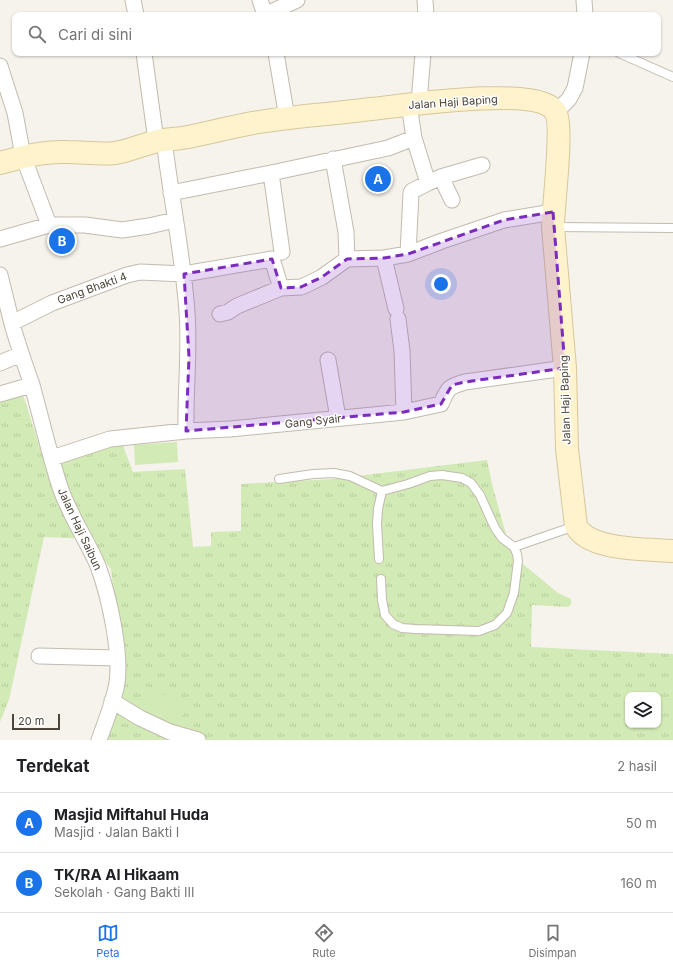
<!DOCTYPE html>
<html lang="id">
<meta charset="utf-8">
<style>
body{margin:0;font-family:Inter,sans-serif;background:#f6f6f6;color:#202124}
.controls{position:absolute;right:12px;bottom:12px;display:grid;overflow:hidden;border-radius:8px;box-shadow:0 1px 3px #0004}
.controls button{width:36px;height:36px;display:grid;place-items:center;padding:0;border:0;border-bottom:1px solid #e0e0e0;background:#fff;color:#202124;font:20px sans-serif}
.scale{position:absolute;left:12px;bottom:10px;width:48px;box-sizing:border-box;padding-left:4px;border:2px solid #4b4439;border-top:0;font-size:11px;line-height:14px;white-space:nowrap;color:#4b4439;-webkit-text-stroke:3px #fff;paint-order:stroke}
.you{position:absolute;left:441px;top:284px;width:14px;height:14px;margin:-10px;border:3px solid #fff;border-radius:50%;background:#1a73e8;box-shadow:0 0 0 6px #1a73e833}
.badge{display:grid;place-items:center;width:26px;height:26px;border-radius:50%;background:#1a73e8;color:#fff;font-size:13px;font-weight:700}
.pin{position:absolute;translate:-50% -50%;border:2px solid #fff;box-shadow:0 1px 4px #0006}
.list{margin:0;padding:0;list-style:none}
h2{display:flex;justify-content:space-between;align-items:center;height:52px;margin:0;padding:0 16px;font-size:17px}
h2 small{font-size:13px;font-weight:400;color:#757577}
.list li{display:grid;grid-template-columns:26px 1fr auto;gap:12px;align-items:center;box-sizing:border-box;height:60px;padding:0 16px;border-top:1px solid #e0e0e0}
.list b{display:block;font-size:15px;white-space:nowrap}
.list p{margin:0;font-size:13px;white-space:nowrap;color:#757577}
.list em{font-size:13px;font-style:normal;color:#757577}
.icon{flex:none;width:22px;height:22px;fill:none;stroke:currentColor;stroke-width:2;stroke-linecap:round;stroke-linejoin:round}
.map{position:relative;flex:none;width:673px;height:740px;overflow:hidden}
.search{position:absolute;background:#fff;box-shadow:0 1px 3px #0004;left:12px;right:12px;top:12px;height:44px;display:flex;align-items:center;gap:10px;box-sizing:border-box;padding:0 14px;border-radius:8px;color:#757577;font-size:15px}
.sheet{height:172px;background:#fff}
nav{display:flex;justify-content:space-around;align-items:center;box-sizing:border-box;height:56px;border-top:1px solid #e0e0e0;background:#fff;font-size:11px;color:#757577}
nav a{display:grid;justify-items:center;gap:2px}
nav .on{color:#1a73e8}
.map>svg:first-child{display:block}
.grass{fill:url(#grass-tufts);fill-rule:evenodd}
.garden{fill:#d2eab5}
.lines{fill:none;stroke-linecap:round;stroke-linejoin:round}
.lane-casing{stroke:#c2bbae;stroke-width:10}
.street-casing{stroke:#c2bbae;stroke-width:17}
.secondary-casing{stroke:#d6c79b;stroke-width:24}
.lane{stroke:#fff;stroke-width:8}
.street{stroke:#fff;stroke-width:15}
.secondary{stroke:#fff3cd;stroke-width:22}
.marked{fill:#7b2cbf;fill-opacity:0.2;stroke:#7b2cbf;stroke-width:3;stroke-dasharray:8 5;stroke-linejoin:round}
.labels{text-anchor:middle;stroke-width:3;stroke-linejoin:round;paint-order:stroke}
.street-label{font-size:11px;fill:#4b4439;stroke:#fff}
</style>
<div class="map">
<svg width="673" height="740" viewBox="0 0 673 740">
<defs>
<pattern id="grass-tufts" width="24" height="20" patternUnits="userSpaceOnUse"><rect width="24" height="20" fill="#d2eab5"/><path d="M3 7l-1-3M5 7V3M7 7l1-3M15 17l-1-3M17 17v-4M19 17l1-3" fill="none" stroke="#b6ca9c"/></pattern>
</defs>
<rect width="100%" height="100%" fill="#f6f3ec"/>
<!-- grass -->
<path class="grass" d="M21 388 43 458 122 443 133 472 185 469 193 547 211 546V532L241 531V484L333 479 487 460 493 488 512 555 558 593 571 599V604L568 607 532 605 531 647 673 654V740H104L112 709 124 684 111 569 88 539 44 537 9 700 0 722V395ZM628 695H658V725H628Z"/>
<!-- garden -->
<path class="garden" d="M177 442 178 462 135 465 134 445Z
M147 686 187 707 175 730 136 709Z"/>
<g class="lines">
<defs>
<path id="lane" d="M619 53 673 77
M554 227 673 228
M279 479 313 474 334 473 350 476 382 491 408 484 430 476 442 475 462 478 471 483 480 495 495 528 502 538 514 547 517 554 518 561 514 593 507 613 495 625 479 631 415 629 402 628 393 624 385 615 382 600 381 579
M514 547 575 526
M379 559 377 524 378 509 382 491"/>
<path id="street" d="M133 0 136 15
M260 0 265 15
M425 0 426 15
M584 0 585 15
M265 15 297 0
M144 53 156 141
M276 53 287 118
M0 66 15 113 23 156 49 225
M419 103 423 53
M556 112 569 99 575 88 582 53
M164 140C171 198 183 255 187 312 190 352 185 391 186 431
M333 159 346 232 347 259
M271 173 282 252
M441 177 452 200
M428 183 441 177 482 165
M171 193 271 173 388 148 414 138
M0 239 49 225H85L122 230 149 226 175 220
M408 254 411 193 412 191 428 183 414 138 409 104
M384 258 396 309
M0 275C4 291 8 308 12 324 18 345 25 365 32 385 41 418 49 452 59 484 68 513 86 538 98 566 109 596 123 657 116 688 112 706 105 723 99 740
M220 314 228 312 237 306 281 288 301 287 308 284 322 277 347 259 384 258 408 254 442 241 504 220 553 212
M398 319 402 351 404 412
M12 323 52 303 127 275 140 272 184 274 272 259 281 288
M328 360 338 418
M0 363 21 354
M0 394 31 385
M52 458 110 439 186 431 230 429 404 412 441 404C448 388 448 387 465 382L565 368
M39 656 117 658
M112 701 140 718 170 732 198 740"/>
<path id="secondary" d="M0 163C22 157 44 151 67 152 83 152 99 155 115 153 130 151 143 144 158 141 168 139 178 139 188 137 212 132 235 126 259 122 295 116 333 114 371 109 402 106 536 85 555 111 564 124 553 206 553 227L565 368 567 449 576 526C589 551 647 549 673 551"/>
</defs>
<!-- lane casing -->
<use href="#lane" class="lane-casing"/>
<!-- street casing -->
<use href="#street" class="street-casing"/>
<!-- secondary casing -->
<use href="#secondary" class="secondary-casing"/>
<!-- lane -->
<use href="#lane" class="lane"/>
<!-- street -->
<use href="#street" class="street"/>
<!-- secondary -->
<use href="#secondary" class="secondary"/>
</g>
<!-- marked area -->
<path class="marked" d="M553 212 565 368 465 382 452 385 441 404 404 412 186 431 189 357 184 274 272 259 281 288 301 287 322 277 347 259 384 258 408 254 504 220Z"/>
<g class="labels">
<!-- street labels -->
<g class="street-label">
<text transform="translate(453 102) rotate(-4)" y="4">Jalan Haji Baping</text>
<text transform="translate(92 288) rotate(-20)" y="4">Gang Bhakti 4</text>
<text transform="translate(565 400) rotate(-92)" y="4">Jalan Haji Baping</text>
<text transform="translate(313 421) rotate(-6)" y="4">Gang Syair</text>
<text transform="translate(80 529) rotate(65)" y="4">Jalan Haji Saibun</text>
</g>
</g>
</svg>
<div class="controls">
<button><svg class="icon" aria-label="layers" viewBox="0 0 24 24"><path d="M12 4l9 5-9 5-9-5zM3 14l9 5 9-5"/></svg></button>
</div>
<div class="scale">20 m</div>
<div class="you"></div>
<div class="pin badge" style="left:378px;top:179px">A</div>
<div class="pin badge" style="left:62px;top:241px">B</div>
<div class="search"><svg class="icon" aria-label="search" viewBox="0 0 24 24"><circle cx="10" cy="10" r="6"/><path d="M15 15l6 6"/></svg>Cari di sini</div>
</div>
<section class="sheet">
<h2>Terdekat<small>2 hasil</small></h2>
<ul class="list">
<li><span class="badge">A</span><div><b>Masjid Miftahul Huda</b><p>Masjid · Jalan Bakti I</p></div><em>50 m</em></li>
<li><span class="badge">B</span><div><b>TK/RA Al Hikaam</b><p>Sekolah · Gang Bakti III</p></div><em>160 m</em></li>
</ul>
</section>
<nav>
<a class="on"><svg class="icon" aria-label="map" viewBox="0 0 24 24"><path d="M3 6l6-2 6 2 6-2v14l-6 2-6-2-6 2zM9 4v14M15 6v14"/></svg>Peta</a>
<a><svg class="icon" aria-label="directions" viewBox="0 0 24 24"><path d="M12 3l9 9-9 9-9-9zM9 14v-3h6M13 9l2 2-2 2"/></svg>Rute</a>
<a><svg class="icon" aria-label="saved" viewBox="0 0 24 24"><path d="M7 4h10v16l-5-4-5 4z"/></svg>Disimpan</a>
</nav>
